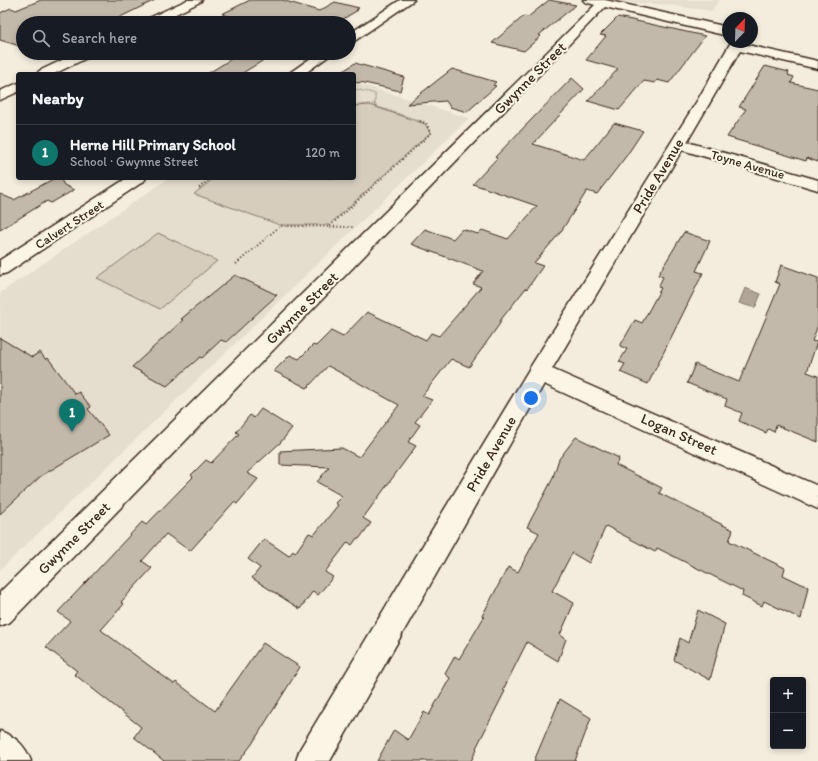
<!DOCTYPE html>
<meta charset="utf-8">
<style>
body{margin:0;font-family:Itim,sans-serif;background:#242831;color:#f1f3f6}
.controls{position:absolute;right:12px;bottom:12px;display:grid;overflow:hidden;border-radius:4px;box-shadow:0 2px 6px #0003}
.controls button{width:36px;height:36px;display:grid;place-items:center;padding:0;border:0;border-bottom:1px solid #363941;background:#171b24;color:#f1f3f6;font:20px sans-serif}
.compass{position:absolute;left:722px;top:12px;width:36px;height:36px;border-radius:50%;background:#171b24;box-shadow:0 2px 6px #0003;rotate:23deg}
.you{position:absolute;left:531px;top:398px;width:14px;height:14px;margin:-10px;border:3px solid #fff;border-radius:50%;background:#1a73e8;box-shadow:0 0 0 6px #1a73e833}
.badge{display:grid;place-items:center;width:26px;height:26px;border-radius:50%;background:#0f766e;color:#fff;font-size:13px;font-weight:700}
.pin{position:absolute;translate:-50% -33px;filter:drop-shadow(0 1px 2px #0008)}
.pin::after{content:'';position:absolute;top:21px;width:14px;height:12px;background:inherit;clip-path:polygon(0 0,100% 0,50% 100%)}
.list{margin:0;padding:0;list-style:none}
h2{display:flex;justify-content:space-between;align-items:center;height:52px;margin:0;padding:0 16px;font-size:17px}
h2 small{font-size:13px;font-weight:400;color:#9ea1a6}
.list li{display:grid;grid-template-columns:26px 1fr auto;gap:12px;align-items:center;box-sizing:border-box;height:56px;padding:0 16px;border-top:1px solid #363941}
.list b{display:block;font-size:15px;white-space:nowrap}
.list p{margin:0;font-size:13px;white-space:nowrap;color:#9ea1a6}
.list em{font-size:13px;font-style:normal;color:#9ea1a6}
.icon{flex:none;width:22px;height:22px;fill:none;stroke:currentColor;stroke-width:2;stroke-linecap:round;stroke-linejoin:round}
.map{position:relative;flex:none;width:818px;height:761px;overflow:hidden}
.search{position:absolute;background:#171b24;box-shadow:0 2px 6px #0003;left:16px;top:16px;width:340px;height:44px;display:flex;align-items:center;gap:10px;box-sizing:border-box;padding:0 14px;border-radius:22px;color:#9ea1a6;font-size:15px}
.panel{position:absolute;background:#171b24;box-shadow:0 2px 6px #0003;left:16px;top:72px;width:340px;height:108px;border-radius:4px}
.map>svg:first-child{display:block}
.built{fill:#e5ddce}
.green{fill:#d6cdbd;stroke:#887c6e}
.water{fill:#b0a596;stroke:#817466}
.building{fill:#c3b9aa;stroke:#3b2a1e}
.lines{fill:none;stroke-linecap:round;stroke-linejoin:round}
.minor-casing{stroke:#3b2a1e;stroke-width:3}
.tertiary-casing{stroke:#3b2a1e;stroke-width:3}
.path-far1{stroke:#3b2a1e;stroke-width:1.5;stroke-dasharray:0.5 1.5;stroke-linecap:butt}
.path{stroke:#3b2a1e;stroke-width:2;stroke-dasharray:1 2.5;stroke-linecap:butt}
.minor{fill:#fcf5e5;fill-rule:evenodd}
.tertiary{fill:#fcf5e5;fill-rule:evenodd}
.labels{text-anchor:middle;stroke-width:4;stroke-linejoin:round;paint-order:stroke}
.far-street-label{font-size:13px;fill:#3b2a1e;stroke:#fcf5e5}
.street-label{font-size:15px;fill:#3b2a1e;stroke:#fcf5e5}
</style>
<div class="map">
<svg width="818" height="761" viewBox="0 0 818 761">
<rect width="100%" height="100%" fill="#f4eddd"/>
<filter id="ink" filterUnits="userSpaceOnUse"><feTurbulence type="fractalNoise" baseFrequency=".025" numOctaves="2"/><feDisplacementMap in="SourceGraphic" scale="8" xChannelSelector="R" yChannelSelector="G"/><feConvolveMatrix kernelMatrix="1 2 1 2 8 2 1 2 1" color-interpolation-filters="sRGB"/></filter>
<g filter="url(#ink)">
<!-- built -->
<path class="built" d="M615 0H720L711 11 668 5 625 2Z
M354 82 469 118 0 570V293L169 178H354Z"/>
<!-- green -->
<path class="green" d="M370 105 425 124 430 133 329 225H280L194 194 214 178H354V106Z
M158 233 217 261 160 309 97 278Z"/>
<!-- water -->
<path class="water" d="M745 288 761 294 755 308 739 303Z"/>
<!-- building -->
<path class="building" d="M41 0H155L108 23H23V47L0 40V13L11 8 16 10Z
M250 0H282L319 11 335 2 359 8 356 10H358L343 19V23H249L222 14Z
M549 0 576 5 539 35 541 36 524 51 492 43 524 16 528 17Z
M618 17 705 36 669 83 657 80 655 83 644 81 619 110 588 101 618 69 586 60 606 36 600 35Z
M241 53H275L241 74H207Z
M355 63 404 77 400 91 360 82 359 83 354 82V74H339Z
M765 66 789 72 788 75 794 77 791 83 818 89V162L807 158 806 161 727 137 746 109 739 107Z
M452 69 496 82 493 85 496 86 467 112 450 107 446 101 407 104Z
M572 78 584 89 533 144 584 160 614 123 643 131 627 155 597 194 587 191 560 233 534 263 543 266 527 289 526 288 499 322H501L469 367 451 359 422 396 432 400 415 422 420 425 408 442 416 446 363 518 371 523 359 539 357 538 352 545 348 542 325 572 333 577 318 595 313 591 300 609 252 578 260 568 248 559 264 539 289 556 293 551 295 553 309 533 314 535 338 505 335 503 342 496 317 482 329 467 280 465V451L342 448 359 457 399 405 328 366 307 388 274 371 290 355 299 359 313 345 316 346 331 331 343 337 367 312 426 340 431 333 439 336 481 287 473 284 483 271 411 244 425 229 453 239 462 229 478 234 482 230 508 239 537 206 473 184 497 158 495 157Z
M55 178H60L64 185 74 190 51 203 47 201 0 230V194L14 200Z
M684 232 710 241 696 271 703 273 648 384 620 372 625 364 619 362 627 349 620 346 635 320 642 323 661 288 658 287 663 277 658 275Z
M781 265 818 278V325L812 341 817 342 807 372 818 376V442L776 425 774 432 768 429 766 433 739 421 742 413 725 406 727 399 687 383 695 364 739 382 780 284 775 282Z
M235 275 277 295 226 342 221 340 202 358 200 357 167 386 132 367 183 320 181 319Z
M0 338 32 357 40 352 46 360 48 358 75 394 79 392 91 407 88 409 109 435 41 476 0 514Z
M261 409 292 428 281 442 247 473 258 479 237 504 234 502 190 551 166 534 142 561 152 568 121 602 124 604 101 630 174 684 176 682 215 711 263 643 300 667 252 744 239 761H164L134 737 141 727 74 674 77 671 46 647 70 621 58 612 142 522 146 525 193 477 191 475 206 460 211 463 239 434 236 432 250 415 254 418Z
M576 437 619 458 616 465 662 488 659 493 733 530 729 541 785 568 783 575 808 587 801 619 764 601 762 606 742 596 743 591 657 548 655 552 606 526 589 563 572 553 552 591 574 603 560 635 566 639 558 661 527 642 503 690 505 691 476 748 477 749 471 761H377L394 730 408 740 424 712 429 715 450 678 445 674 455 656 459 659 484 617 482 616 508 567 518 572 539 533 527 527 552 480 559 459Z
M698 610 725 624 710 680 674 660 680 638 688 643Z
M560 699 591 718 575 761H534Z"/>
<g class="lines">
<defs>
<path id="minor" d="M187 0H202L200 2 158 23H143L145 20Z
M400 0H414L353 42 349 43V34Z
M583 0H605L719 25 728 28V36L605 7 10 622 0 626V592L595 5 585 2Z
M731 42H743V44L818 61V69L740 51 687 142 818 180V190L682 150 552 369 818 486V509L544 384 330 761H296L300 749 531 366 697 101Z
M77 53H93L91 56 54 74H37L39 71Z
M318 53H333L304 74H288Z
M18 83V92L0 100V91Z
M127 178H146L144 181 7 273 0 275V260Z"/>
<path id="tertiary" d="M0 731C16 737 25 745 31 761H0Z"/>
</defs>
<!-- minor casing -->
<use href="#minor" class="minor-casing"/>
<!-- tertiary casing -->
<use href="#tertiary" class="tertiary-casing"/>
<!-- path-far1 -->
<path class="path-far1" d="M354 89 373 93 375 95V106L423 122
M354 105 375 104"/>
<!-- path -->
<path class="path" d="M199 188 211 178
M330 226 431 133 426 123 420 121
M236 264 280 226 353 227"/>
<!-- minor -->
<use href="#minor" class="minor"/>
<!-- tertiary -->
<use href="#tertiary" class="tertiary"/>
</g>
</g>
<g class="labels">
<!-- far-street labels -->
<g class="far-street-label">
<text transform="translate(748 164) rotate(16)" y="5">Toyne Avenue</text>
<text transform="translate(69 224) rotate(-33)" y="5">Calvert Street</text>
</g>
<!-- street labels -->
<g class="street-label">
<text transform="translate(530 78) rotate(-45)" y="5">Gwynne Street</text>
<text transform="translate(658 176) rotate(-59)" y="5">Pride Avenue</text>
<text transform="translate(302 308) rotate(-45)" y="5">Gwynne Street</text>
<text transform="translate(679 434) rotate(24)" y="5">Logan Street</text>
<text transform="translate(491 454) rotate(-60)" y="5">Pride Avenue</text>
<text transform="translate(74 538) rotate(-45)" y="5">Gwynne Street</text>
</g>
</g>
</svg>
<div class="controls">
<button>+</button>
<button>−</button>
</div>
<svg class="compass" viewBox="-18 -18 36 36"><path d="M0-13l5 13h-10z" fill="#e53935"/><path d="M0 13l5-13h-10z" fill="#9ea1a6"/></svg>
<div class="you"></div>
<div class="pin badge" style="left:72px;top:432px">1</div>
<div class="search"><svg class="icon" aria-label="search" viewBox="0 0 24 24"><circle cx="10" cy="10" r="6"/><path d="M15 15l6 6"/></svg>Search here</div>
<section class="panel">
<h2>Nearby<small></small></h2>
<ul class="list">
<li><span class="badge">1</span><div><b>Herne Hill Primary School</b><p>School · Gwynne Street</p></div><em>120 m</em></li>
</ul>
</section>
</div>
